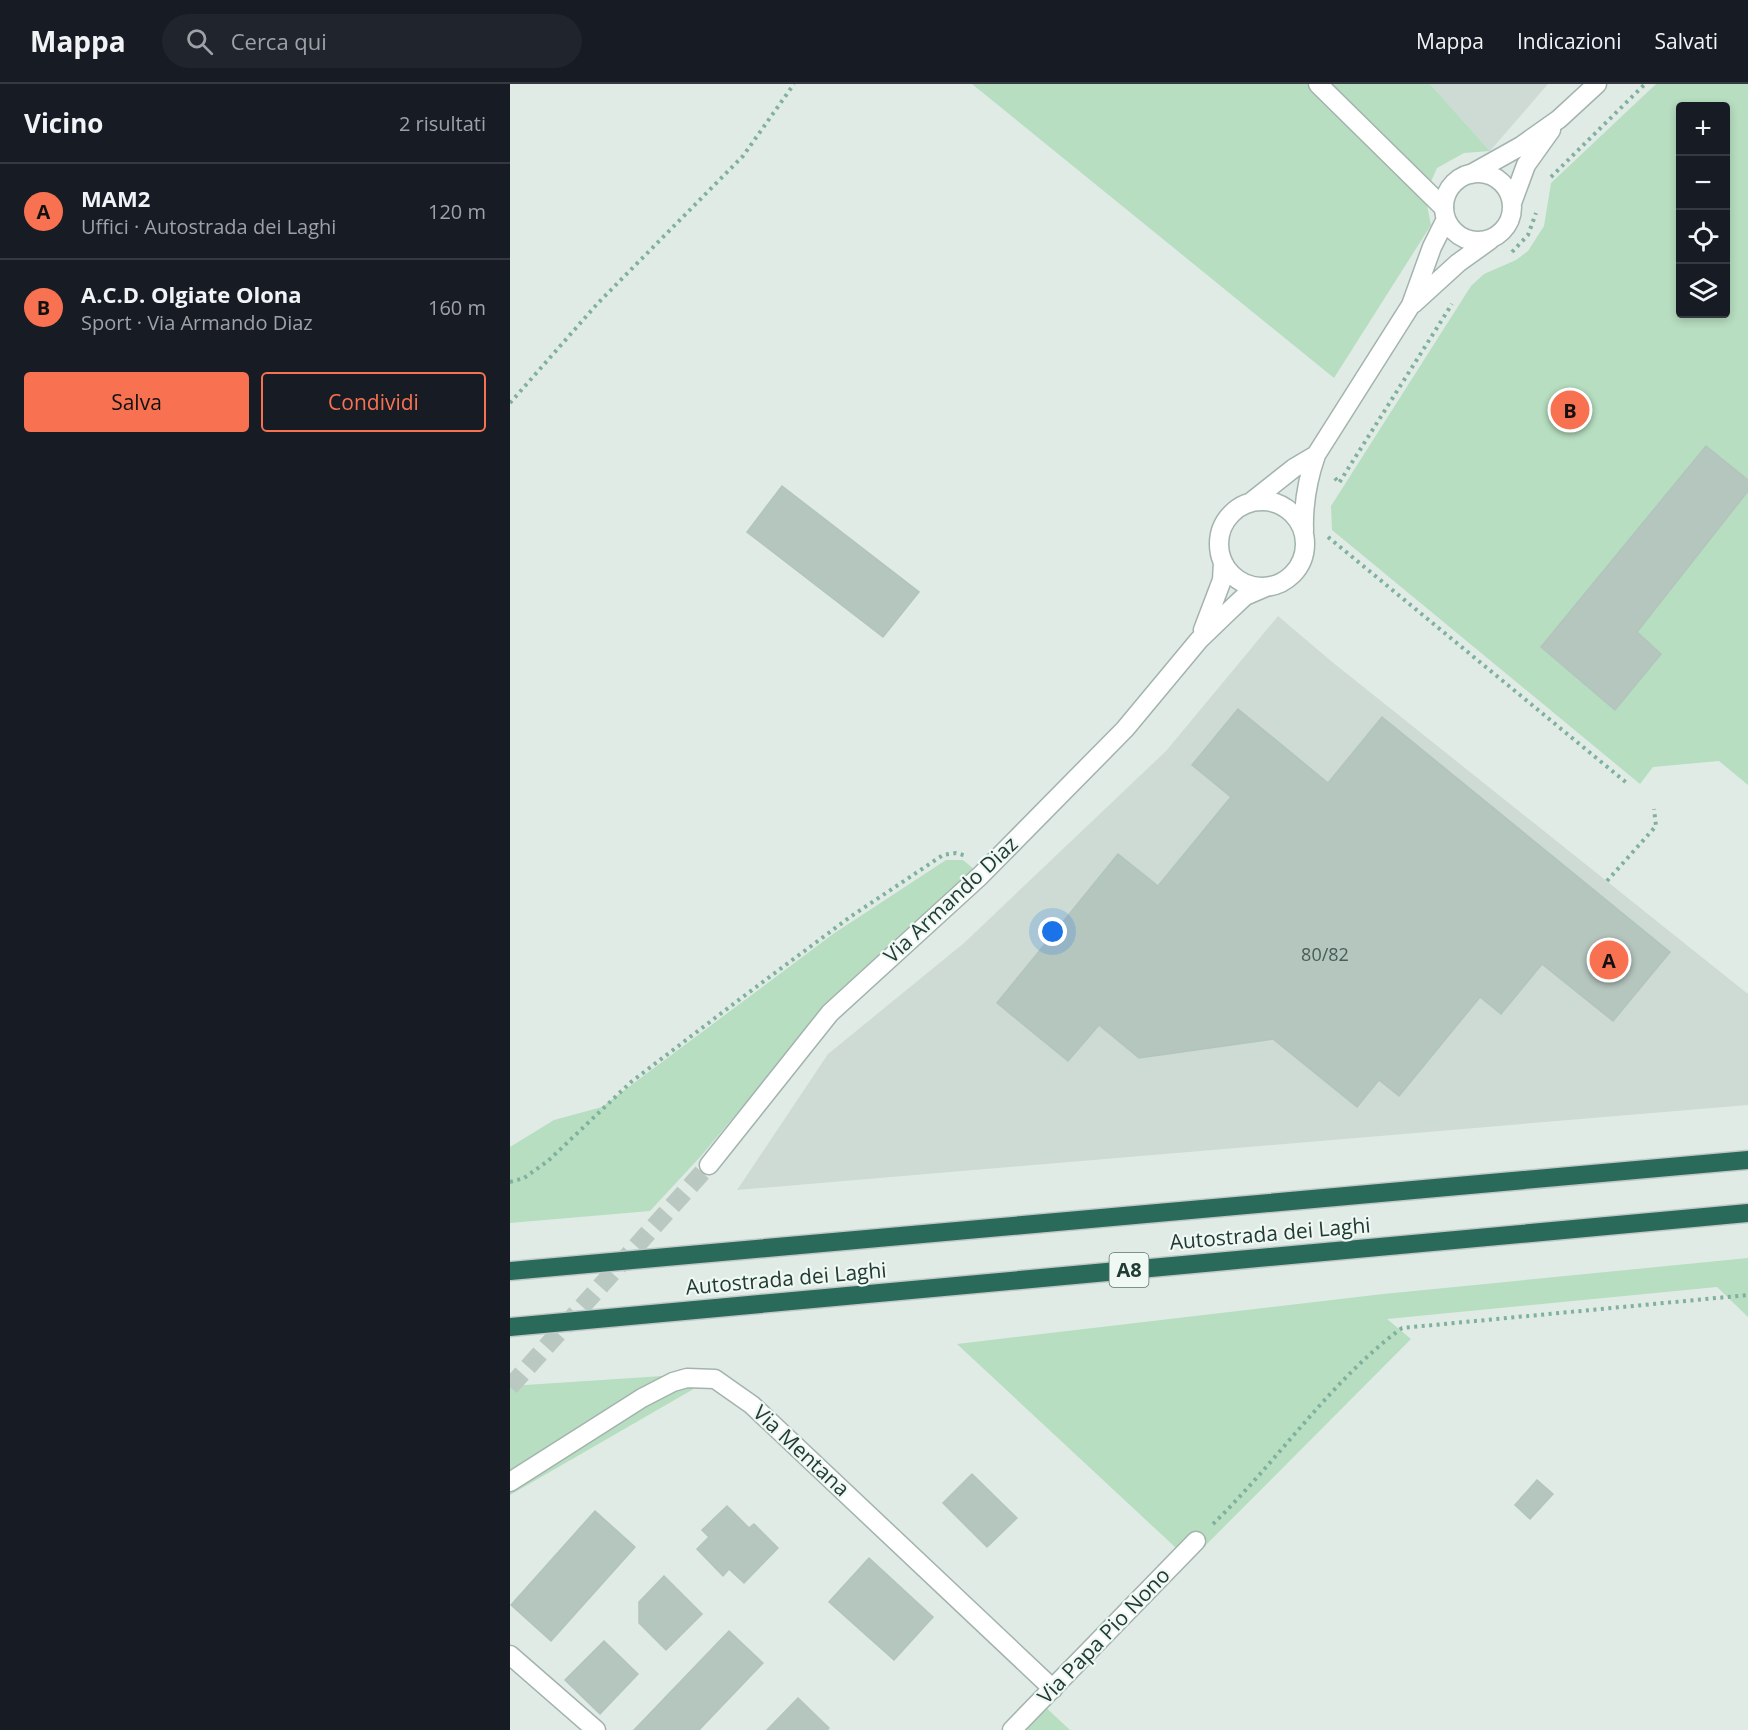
<!DOCTYPE html>
<html lang="it">
<meta charset="utf-8">
<style>
body{margin:0;font-family:"Open Sans",sans-serif;background:#20242c;color:#f1f3f6}
.controls{position:absolute;right:18px;top:18px;display:grid;overflow:hidden;border-radius:6px;box-shadow:0 3px 9px #0003}
.controls button{width:54px;height:54px;display:grid;place-items:center;padding:0;border:0;border-bottom:2px solid #363941;background:#171b24;color:#f1f3f6;font:30px sans-serif}
.you{position:absolute;left:543px;top:848px;width:21px;height:21px;margin:-15px;border:4px solid #fff;border-radius:50%;background:#1a73e8;box-shadow:0 0 0 9px #1a73e833}
.badge{display:grid;place-items:center;width:39px;height:39px;border-radius:50%;background:#f87251;color:#111;font-size:20px;font-weight:700}
.pin{position:absolute;translate:-50% -50%;border:3px solid #fff;box-shadow:0 2px 6px #0006}
.list{margin:0;padding:0;list-style:none}
h2{display:flex;justify-content:space-between;align-items:center;height:78px;margin:0;padding:0 24px;font-size:26px}
h2 small{font-size:20px;font-weight:400;color:#9ea1a6}
.list li{display:grid;grid-template-columns:39px 1fr auto;gap:18px;align-items:center;box-sizing:border-box;height:96px;padding:0 24px;border-top:2px solid #363941}
.list b{display:block;font-size:22px;white-space:nowrap}
.list p{margin:0;font-size:20px;white-space:nowrap;color:#9ea1a6}
.list em{font-size:20px;font-style:normal;color:#9ea1a6}
.actions{display:flex;gap:12px;padding:18px 24px}
.actions a{flex:1;padding:14px 0;border:2px solid #f87251;border-radius:6px;text-align:center;font-size:21px;color:#f87251}
.actions .main{background:#f87251;color:#111}
.icon{flex:none;width:33px;height:33px;fill:none;stroke:currentColor;stroke-width:2;stroke-linecap:round;stroke-linejoin:round}
.map{position:relative;flex:none;width:1238px;height:1646px;overflow:hidden}
header{display:flex;align-items:center;gap:36px;box-sizing:border-box;height:84px;padding:0 30px;background:#171b24;border-bottom:2px solid #363941}
header strong{font-size:28px}
nav{display:flex;gap:33px;margin-inline-start:auto;font-size:21px}
.search{width:420px;height:54px;background:#20242c;display:flex;align-items:center;gap:15px;box-sizing:border-box;padding:0 21px;border-radius:33px;color:#9ea1a6;font-size:22px}
main{display:flex}
aside{flex:1;background:#171b24}
.map>svg:first-child{display:block}
.built{fill:#cedbd4}
.green{fill:#b7dec0;fill-rule:evenodd}
.building{fill:#b5c6be;stroke:#b2c5bc;stroke-width:1.5}
.lines{fill:none;stroke-linecap:round;stroke-linejoin:round}
.tertiary-tunnel{stroke:#bac8c2;stroke-width:18;stroke-dasharray:18 9;stroke-linecap:butt}
.minor-casing{stroke:#a3b3ad;stroke-width:21}
.tertiary-casing{stroke:#a3b3ad;stroke-width:21}
.motorway-casing{stroke:#c1c8c6;stroke-width:21}
.path{stroke:#7fb19e;stroke-width:4;stroke-dasharray:3 4.5;stroke-linecap:butt}
.minor{stroke:#fff;stroke-width:18}
.tertiary{stroke:#fff;stroke-width:18}
.motorway{stroke:#2a6a5a;stroke-width:18}
.labels{text-anchor:middle;stroke-width:4.5;stroke-linejoin:round;paint-order:stroke}
.number-label{font-size:18px;fill:#455e56}
.shield{fill:#f0f8f4;stroke:#5e746d;stroke-width:1.5}
.shield-label{font-size:20px;font-weight:bold;fill:#203c33}
.street-label{font-size:21px;fill:#203c33;stroke:#f0f8f4}
</style>
<header>
<strong>Mappa</strong>
<div class="search"><svg class="icon" aria-label="search" viewBox="0 0 24 24"><circle cx="10" cy="10" r="6"/><path d="M15 15l6 6"/></svg>Cerca qui</div>
<nav><a>Mappa</a><a>Indicazioni</a><a>Salvati</a></nav>
</header>
<main>
<aside>
<h2>Vicino<small>2 risultati</small></h2>
<ul class="list">
<li><span class="badge">A</span><div><b>MAM2</b><p>Uffici · Autostrada dei Laghi</p></div><em>120 m</em></li>
<li><span class="badge">B</span><div><b>A.C.D. Olgiate Olona</b><p>Sport · Via Armando Diaz</p></div><em>160 m</em></li>
</ul>
<div class="actions"><a class="main">Salva</a><a>Condividi</a></div>
</aside>
<div class="map">
<svg width="1238" height="1646" viewBox="0 0 1238 1646">
<rect width="100%" height="100%" fill="#e0ebe6"/>
<!-- built -->
<path class="built" d="M920 0H1038L980 67Z
M768 532 821 577 1238 910V1021L227 1106 318 970 454 859 656 667Z"/>
<!-- green -->
<path class="green" d="M462 0H920L980 67 954 69 927 84 915 111 921 141 824 294Z
M1146 0H1238V701L1209 677 1143 683 1130 700 822 446 821 422 961 202 974 190 1006 176 1018 167 1034 142 1041 99ZM1170 22H1216V230H1170Z
M436 776H453L465 786 279 967 191 1072 140 1127 0 1139V1063L44 1036 92 1023 323 850Z
M1238 1174V1233L1207 1203 877 1235 901 1255 680 1477 447 1260 873 1210Z
M213 1288 0 1411V1302Z
M530 1618 560 1646H502Z"/>
<!-- building -->
<path class="building" d="M1196 362 1238 396V407L1127 548 1151 570 1105 626 1031 563Z
M272 402 409 508 373 553 237 448Z
M728 625 818 699 872 633 1160 868 1103 937 1032 880 991 930 970 913 889 1012 869 996 847 1023 763 955 629 974 589 941 558 977 487 919 608 770 648 802 721 713 682 681Z
M462 1390 507 1434 477 1463 433 1419Z
M1027 1396 1043 1410 1020 1435 1005 1421Z
M217 1422 239 1444 244 1440 268 1464 234 1499 219 1485 213 1492 187 1465 199 1453 192 1446Z
M85 1427 125 1463 41 1557 1 1521Z
M359 1474 423 1533 384 1576 319 1518Z
M154 1492 192 1530 156 1566 129 1539V1518Z
M219 1547 253 1579 189 1646H124Z
M94 1557 128 1590 90 1630 55 1596Z
M288 1614 319 1644 317 1646H257Z"/>
<g class="lines">
<!-- tertiary-tunnel -->
<path class="tertiary-tunnel" d="M0 1303 199 1081"/>
<defs>
<path id="minor" d="M808 0 934 124
M0 1398 132 1314 163 1298 177 1294 205 1295 242 1321 543 1605
M0 1571 86 1646
M502 1646 686 1457"/>
<path id="tertiary" d="M934 123a34 34 0 1 1 68 0a34 34 0 1 1-68 0Z
M961 90 1011 62 1049 35 1087 0
M1002 119 1016 81 1041 46
M903 220 948 179 980 156
M709 460a43 43 0 1 1 86 0a43 43 0 1 1-86 0Z
M741 418 784 384 806 371
M794 447C793 420 797 397 806 371L901 221 922 163 936 135
M693 546 712 496 713 478
M199 1081 320 929 470 792 615 645 689 556 717 529 735 512 756 503"/>
<path id="motorway" d="M0 1187 1238 1076
M0 1243 1238 1129"/>
</defs>
<!-- minor casing -->
<use href="#minor" class="minor-casing"/>
<!-- tertiary casing -->
<use href="#tertiary" class="tertiary-casing"/>
<!-- motorway casing -->
<use href="#motorway" class="motorway-casing"/>
<!-- path -->
<path class="path" d="M1041 93 1135 0
M1002 168 1018 151 1026 129
M0 319 88 219 233 72 284 0
M825 394 829 399 942 220
M818 453 1118 700
M1097 797 1146 742 1144 725
M0 1098 14 1094 38 1077 121 998 230 915 340 833 433 771 446 769 457 772
M703 1440C767 1378 821 1296 892 1244L1238 1211"/>
<!-- minor -->
<use href="#minor" class="minor"/>
<!-- tertiary -->
<use href="#tertiary" class="tertiary"/>
<!-- motorway -->
<use href="#motorway" class="motorway"/>
</g>
<g class="labels">
<!-- number labels -->
<g class="number-label">
<text x="815" y="877">80/82</text>
</g>
<!-- shield labels -->
<rect class="shield" x="599.5" y="1169" width="39" height="34" rx="4.5"/>
<g class="shield-label">
<text x="619" y="1193">A8</text>
</g>
<!-- street labels -->
<g class="street-label">
<text transform="translate(441 816) rotate(-43)" y="7">Via Armando Diaz</text>
<text transform="translate(760 1150) rotate(-5)" y="7">Autostrada dei Laghi</text>
<text transform="translate(276 1195) rotate(-5)" y="7">Autostrada dei Laghi</text>
<text transform="translate(291 1367) rotate(43)" y="7">Via Mentana</text>
<text transform="translate(594 1552) rotate(-46)" y="7">Via Papa Pio Nono</text>
</g>
</g>
</svg>
<div class="controls">
<button>+</button>
<button>−</button>
<button><svg class="icon" aria-label="locate" viewBox="0 0 24 24"><circle cx="12" cy="12" r="6"/><path d="M12 2v4M12 18v4M2 12h4M18 12h4"/></svg></button>
<button><svg class="icon" aria-label="layers" viewBox="0 0 24 24"><path d="M12 4l9 5-9 5-9-5zM3 14l9 5 9-5"/></svg></button>
</div>
<div class="you"></div>
<div class="pin badge" style="left:1099px;top:876px">A</div>
<div class="pin badge" style="left:1060px;top:326px">B</div>
</div>
</main>
